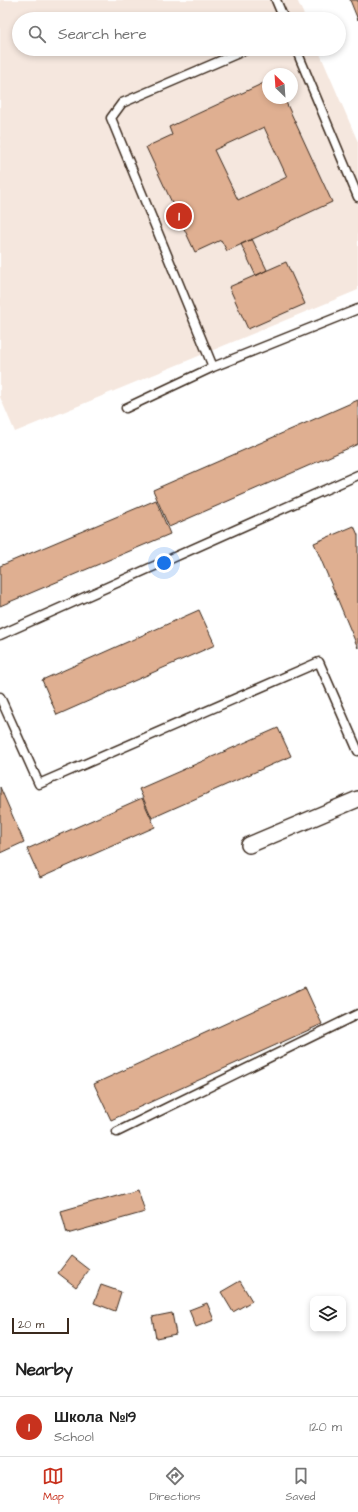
<!DOCTYPE html>
<meta charset="utf-8">
<style>
body{margin:0;font-family:"Architects Daughter",sans-serif;background:#f2f2f2;color:#222}
.controls{position:absolute;right:12px;bottom:12px;display:grid;overflow:hidden;border-radius:8px;box-shadow:0 2px 6px #0003}
.controls button{width:36px;height:36px;display:grid;place-items:center;padding:0;border:0;border-bottom:1px solid #e0e0e0;background:#fff;color:#222;font:20px sans-serif}
.compass{position:absolute;left:262px;top:68px;width:36px;height:36px;border-radius:50%;background:#fff;box-shadow:0 2px 6px #0003;rotate:335deg}
.scale{position:absolute;left:12px;bottom:10px;width:57px;box-sizing:border-box;padding-left:4px;border:2px solid #3b2a1e;border-top:0;font-size:11px;line-height:14px;white-space:nowrap;color:#3b2a1e;-webkit-text-stroke:3px #fff;paint-order:stroke}
.you{position:absolute;left:164px;top:563px;width:14px;height:14px;margin:-10px;border:3px solid #fff;border-radius:50%;background:#1a73e8;box-shadow:0 0 0 6px #1a73e833}
.badge{display:grid;place-items:center;width:26px;height:26px;border-radius:50%;background:#c8321e;color:#fff;font-size:13px;font-weight:700}
.pin{position:absolute;translate:-50% -50%;border:2px solid #fff;box-shadow:0 1px 4px #0006}
.list{margin:0;padding:0;list-style:none}
h2{display:flex;justify-content:space-between;align-items:center;height:52px;margin:0;padding:0 16px;font-size:17px}
h2 small{font-size:13px;font-weight:400;color:#767676}
.list li{display:grid;grid-template-columns:26px 1fr auto;gap:12px;align-items:center;box-sizing:border-box;height:60px;padding:0 16px;border-top:1px solid #e0e0e0}
.list b{display:block;font-size:15px;white-space:nowrap}
.list p{margin:0;font-size:13px;white-space:nowrap;color:#767676}
.list em{font-size:13px;font-style:normal;color:#767676}
.icon{flex:none;width:22px;height:22px;fill:none;stroke:currentColor;stroke-width:2;stroke-linecap:round;stroke-linejoin:round}
.map{position:relative;flex:none;width:358px;height:1344px;overflow:hidden}
.search{position:absolute;background:#fff;box-shadow:0 2px 6px #0003;left:12px;right:12px;top:12px;height:44px;display:flex;align-items:center;gap:10px;box-sizing:border-box;padding:0 14px;border-radius:22px;color:#767676;font-size:15px}
.sheet{height:112px;background:#fff}
nav{display:flex;justify-content:space-around;align-items:center;box-sizing:border-box;height:56px;border-top:1px solid #e0e0e0;background:#fff;font-size:11px;color:#767676}
nav a{display:grid;justify-items:center;gap:2px}
nav .on{color:#c8321e}
.map>svg:first-child{display:block}
.built{fill:#f5e7de;fill-rule:evenodd}
.building{fill:#dfaf91;stroke:#3b2a1e;fill-rule:evenodd}
.lines{fill:none;stroke-linecap:round;stroke-linejoin:round}
.lane-casing{stroke:#3b2a1e;stroke-width:11}
.street-casing{stroke:#3b2a1e;stroke-width:18}
.lane{stroke:#fff;stroke-width:8}
.street{stroke:#fff;stroke-width:15}
</style>
<div class="map">
<svg width="358" height="1344" viewBox="0 0 358 1344">
<rect width="100%" height="100%" fill="#fff"/>
<filter id="ink" filterUnits="userSpaceOnUse"><feTurbulence type="fractalNoise" baseFrequency=".025" numOctaves="2"/><feDisplacementMap in="SourceGraphic" scale="8" xChannelSelector="R" yChannelSelector="G"/><feConvolveMatrix kernelMatrix="1 2 1 2 8 2 1 2 1" color-interpolation-filters="sRGB"/></filter>
<g filter="url(#ink)">
<!-- built -->
<path class="built" d="M0 0H297L306 19H19V49H318L358 142V290L15 432 0 397ZM268 74H292V98H268Z"/>
<!-- building -->
<path class="building" d="M350 0H358V20Z
M268 81V98H284L332 202 227 251 221 240 195 252 146 147 172 135 169 127ZM264 127 287 177 238 200 214 150Z
M252 239 267 270 256 276 241 244Z
M286 262 305 304 248 329 229 287Z
M358 400V444L169 527 153 490Z
M156 500 170 534 0 606V566Z
M354 526 358 535V648L314 543Z
M199 610 215 645 57 715 42 680Z
M278 728 291 756 152 818 139 789Z
M0 787 24 842 0 853Z
M142 798 155 827 40 878 27 849Z
M305 987 322 1024 111 1120 94 1084Z
M138 1189 145 1212 67 1234 61 1211Z
M71 1256 89 1270 76 1287 58 1273Z
M240 1281 252 1301 233 1312 221 1292Z
M101 1285 121 1292 115 1311 94 1303Z
M207 1303 214 1320 196 1327 189 1310Z
M172 1313 176 1334 156 1338 152 1317Z"/>
<g class="lines">
<defs>
<path id="lane" d="M276 0 284 19
M296 49 358 197
M213 367 111 118 122 103 248 49
M126 408 213 367 358 309
M0 635 358 475
M0 697 39 784 319 662 358 751
M117 1132 358 1014"/>
<path id="street" d="M249 845 358 799"/>
</defs>
<!-- lane casing -->
<use href="#lane" class="lane-casing"/>
<!-- street casing -->
<use href="#street" class="street-casing"/>
<!-- lane -->
<use href="#lane" class="lane"/>
<!-- street -->
<use href="#street" class="street"/>
</g>
</g>
</svg>
<div class="controls">
<button><svg class="icon" aria-label="layers" viewBox="0 0 24 24"><path d="M12 4l9 5-9 5-9-5zM3 14l9 5 9-5"/></svg></button>
</div>
<svg class="compass" viewBox="-18 -18 36 36"><path d="M0-13l5 13h-10z" fill="#e53935"/><path d="M0 13l5-13h-10z" fill="#767676"/></svg>
<div class="scale">20 m</div>
<div class="you"></div>
<div class="pin badge" style="left:179px;top:216px">1</div>
<div class="search"><svg class="icon" aria-label="search" viewBox="0 0 24 24"><circle cx="10" cy="10" r="6"/><path d="M15 15l6 6"/></svg>Search here</div>
</div>
<section class="sheet">
<h2>Nearby<small></small></h2>
<ul class="list">
<li><span class="badge">1</span><div><b>Школа №19</b><p>School</p></div><em>120 m</em></li>
</ul>
</section>
<nav>
<a class="on"><svg class="icon" aria-label="map" viewBox="0 0 24 24"><path d="M3 6l6-2 6 2 6-2v14l-6 2-6-2-6 2zM9 4v14M15 6v14"/></svg>Map</a>
<a><svg class="icon" aria-label="directions" viewBox="0 0 24 24"><path d="M12 3l9 9-9 9-9-9zM9 14v-3h6M13 9l2 2-2 2"/></svg>Directions</a>
<a><svg class="icon" aria-label="saved" viewBox="0 0 24 24"><path d="M7 4h10v16l-5-4-5 4z"/></svg>Saved</a>
</nav>
